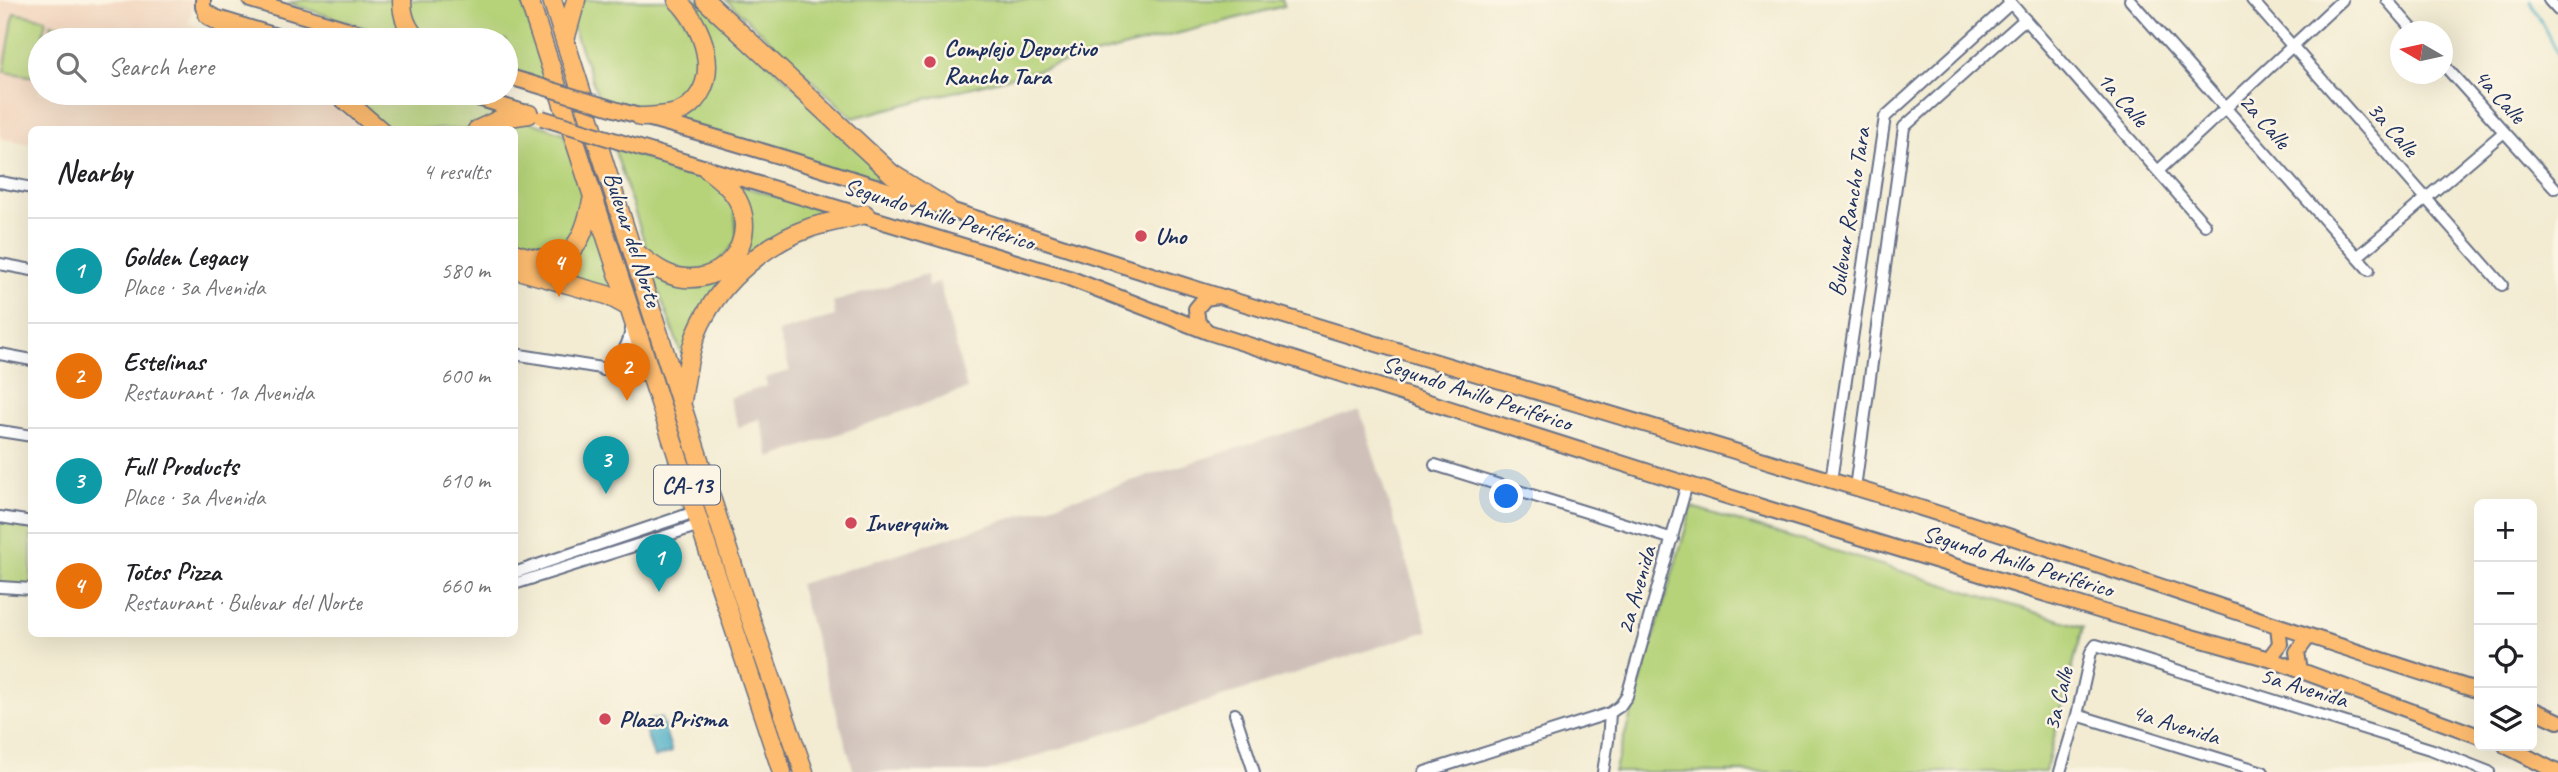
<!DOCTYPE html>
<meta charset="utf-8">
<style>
body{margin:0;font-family:Caveat,sans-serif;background:#f6f6f6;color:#202124}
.controls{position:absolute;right:21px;bottom:21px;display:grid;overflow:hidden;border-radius:10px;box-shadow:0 7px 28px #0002}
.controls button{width:63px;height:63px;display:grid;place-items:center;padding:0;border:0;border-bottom:2px solid #e0e0e0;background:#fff;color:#202124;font:35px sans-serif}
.compass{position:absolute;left:2390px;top:21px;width:63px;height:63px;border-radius:50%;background:#fff;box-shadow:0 7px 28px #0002;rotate:279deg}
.you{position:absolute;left:1507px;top:497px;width:24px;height:24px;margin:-18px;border:5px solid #fff;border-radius:50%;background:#1a73e8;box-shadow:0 0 0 10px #1a73e833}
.badge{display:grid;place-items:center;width:46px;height:46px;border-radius:50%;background:#ea580c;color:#fff;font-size:23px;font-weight:700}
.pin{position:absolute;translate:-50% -58px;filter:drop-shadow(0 2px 4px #0008)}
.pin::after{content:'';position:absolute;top:37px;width:24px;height:21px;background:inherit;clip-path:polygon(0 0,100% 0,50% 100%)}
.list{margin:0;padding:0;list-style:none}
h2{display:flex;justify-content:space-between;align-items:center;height:91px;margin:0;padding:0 28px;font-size:30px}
h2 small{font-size:23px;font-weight:400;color:#757577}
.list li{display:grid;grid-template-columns:46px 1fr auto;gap:21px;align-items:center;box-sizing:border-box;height:105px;padding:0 28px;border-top:2px solid #e0e0e0}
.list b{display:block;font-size:26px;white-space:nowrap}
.list p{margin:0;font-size:23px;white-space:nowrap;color:#757577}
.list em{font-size:23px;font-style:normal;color:#757577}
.icon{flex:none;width:38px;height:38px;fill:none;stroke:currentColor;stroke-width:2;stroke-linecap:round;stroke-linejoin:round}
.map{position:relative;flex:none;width:2558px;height:772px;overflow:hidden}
.search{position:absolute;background:#fff;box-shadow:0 7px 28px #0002;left:28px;top:28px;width:490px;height:77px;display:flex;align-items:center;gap:18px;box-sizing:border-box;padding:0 24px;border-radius:38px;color:#757577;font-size:26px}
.panel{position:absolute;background:#fff;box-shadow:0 7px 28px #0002;left:28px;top:126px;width:490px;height:511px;border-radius:10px}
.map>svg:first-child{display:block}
.built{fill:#f2d5be}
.industrial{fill:#cfc1ba}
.green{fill:#b6d37a;stroke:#68816c;stroke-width:2}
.water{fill:#45abc5;stroke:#306d92;stroke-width:2}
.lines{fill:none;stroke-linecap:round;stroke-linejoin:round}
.stream{stroke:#45abc5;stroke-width:2.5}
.minor-casing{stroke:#677187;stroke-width:14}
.major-casing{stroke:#677187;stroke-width:18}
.highway-casing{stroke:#677187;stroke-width:21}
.minor{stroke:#fff;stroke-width:10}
.major{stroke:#fdbc6f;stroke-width:14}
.highway{stroke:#fdbc6f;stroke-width:18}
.major-bridge-casing{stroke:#677187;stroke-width:18;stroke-linecap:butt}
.major-bridge{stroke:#fdbc6f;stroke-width:14}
.poi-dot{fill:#d1495b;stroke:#fcf5e5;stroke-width:2.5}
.labels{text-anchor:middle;stroke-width:5;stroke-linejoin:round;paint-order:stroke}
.shield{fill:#fcf5e5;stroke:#5e6a86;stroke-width:2}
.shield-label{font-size:23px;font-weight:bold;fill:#1b2f5e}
.poi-label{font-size:24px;font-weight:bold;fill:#1b2f5e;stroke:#fcf5e5;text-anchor:start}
.street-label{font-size:24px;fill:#1b2f5e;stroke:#fcf5e5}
</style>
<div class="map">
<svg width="2558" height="772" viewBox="0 0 2558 772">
<rect width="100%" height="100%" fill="#fcf5e5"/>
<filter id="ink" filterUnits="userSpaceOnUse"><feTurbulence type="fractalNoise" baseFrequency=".0143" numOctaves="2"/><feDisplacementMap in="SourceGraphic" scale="14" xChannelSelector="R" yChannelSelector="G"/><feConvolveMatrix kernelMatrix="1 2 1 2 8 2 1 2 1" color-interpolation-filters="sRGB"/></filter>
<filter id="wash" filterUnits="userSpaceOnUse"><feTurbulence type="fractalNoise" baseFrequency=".00686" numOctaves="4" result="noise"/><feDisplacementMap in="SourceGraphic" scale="28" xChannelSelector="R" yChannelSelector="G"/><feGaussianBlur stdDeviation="1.57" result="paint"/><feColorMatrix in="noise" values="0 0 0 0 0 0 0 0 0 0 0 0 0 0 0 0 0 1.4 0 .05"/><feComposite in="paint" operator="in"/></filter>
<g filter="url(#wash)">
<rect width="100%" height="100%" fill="#f3ecd3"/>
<!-- built -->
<path class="built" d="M0 0H194L189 23 228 40H40V93H317L364 129 32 130 31 144 0 138Z"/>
<!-- industrial -->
<path class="industrial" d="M927 274 928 287 939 282 967 389 770 458 760 418 739 428 729 398 767 386 765 378 790 371 778 332 835 316 833 302Z
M1360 410 1428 631 987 772H854L799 584Z"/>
<!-- green -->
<path class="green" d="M305 0H398L413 40H404L288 3Z
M406 0H522L549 85 506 72V40H425L418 35Z
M580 0H669L696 34 701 73 685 102 646 112 599 99 570 19Z
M684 0H700L912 194 666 120 710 80Z
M726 0H1282L1284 6 853 118Z
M14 13 46 19 42 40H40L36 77 4 72Z
M51 24 110 33 109 40H48Z
M344 93H438L504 113 470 129H386Z
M525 120 563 133 587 202 581 229 554 254 515 248 514 130H486Z
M614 148 709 177 734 204 737 241 711 270 677 271 649 256Z
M731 183 844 216 748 257 684 361 651 271 674 280 740 256Z
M592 218 617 297 524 269 558 263Z
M1692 507 2083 627 2045 772H1614Z
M0 517 31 522V588L0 586Z"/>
<!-- water -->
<path class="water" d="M661 717 672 752 654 758 643 722Z"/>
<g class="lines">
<!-- stream -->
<path class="stream" d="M2530 0 2558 55"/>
</g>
</g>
<g filter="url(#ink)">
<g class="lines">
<defs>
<path id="minor" d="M2008 0 2205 225
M2130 0 2369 270
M2252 0 2502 285
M2387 0 2415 32
M2549 0 2558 10
M2442 63 2555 188
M2158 171 2342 0
M0 182 32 188
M2357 257 2504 132
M0 264 32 270
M0 354 32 360
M514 354 651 376
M603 370C622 358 629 346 632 324
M0 431 32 436
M1435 465 1673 539
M1831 481 1885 117 2011 3
M1855 488 1904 127 2025 19
M0 517 32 522
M514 573 695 512
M514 584 700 525
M0 587 32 589
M1235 714 1254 772
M2077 715 2263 772
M1425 772 1610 713 1620 706 1627 696 1687 484
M1603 772 1608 741 1610 713
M2060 772 2077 715 2091 652 2096 645 2433 750 2489 772"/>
<path id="major" d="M203 0V7L208 15 290 40
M250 0 384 40
M506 76 530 83
M461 93 527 113
M621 111C816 163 1007 230 1200 290 1418 358 1638 421 1856 488 2065 551 2271 626 2479 691
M630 145 1069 278 1208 332 1687 484 2104 612 2269 659 2479 736
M1208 332 1198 323 1196 309 1205 298 1218 296
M2269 659 2280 644 2278 626
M2300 671 2297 652 2308 637
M2532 709 2558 721
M2506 746 2557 772"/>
<path id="highway" d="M402 0C402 17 407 28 418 40
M529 0 708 550 782 772
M552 0 742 594 804 772
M705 0 892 174 947 208
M208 15 249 40
M565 40 576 0
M337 93 380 130
M641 117C657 116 676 117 689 106 723 78 703 25 677 0
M477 130 503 118 529 114
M632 250C646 260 660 273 678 277 721 286 756 246 740 205 734 190 720 179 707 169
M514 253C571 272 582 246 593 197
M514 269 607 295 629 307
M682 401C686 376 689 347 701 323 723 279 766 243 812 227 829 222 847 219 865 214"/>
</defs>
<!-- minor casing -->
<use href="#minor" class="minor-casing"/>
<!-- major casing -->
<use href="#major" class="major-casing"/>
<!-- highway casing -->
<use href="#highway" class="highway-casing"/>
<!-- minor -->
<use href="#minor" class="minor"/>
<!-- major -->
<use href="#major" class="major"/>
<!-- highway -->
<use href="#highway" class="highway"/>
<defs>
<path id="major-bridge" d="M530 83 621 111
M542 118 630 145"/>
</defs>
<!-- major-bridge casing -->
<use href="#major-bridge" class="major-bridge-casing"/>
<!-- major-bridge -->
<use href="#major-bridge" class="major-bridge"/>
</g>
</g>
<!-- markers -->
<g class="poi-dot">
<circle cx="930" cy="62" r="7"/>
<circle cx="1141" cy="236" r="7"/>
<circle cx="851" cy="523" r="7"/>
<circle cx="605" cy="719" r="7"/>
</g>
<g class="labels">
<!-- shield labels -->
<rect class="shield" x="654" y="465.5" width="66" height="39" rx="5"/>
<g class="shield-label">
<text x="687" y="493">CA-13</text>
</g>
<!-- poi labels -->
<g class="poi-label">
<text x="944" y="56">Complejo Deportivo<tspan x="944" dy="28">Rancho Tara</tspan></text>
<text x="1155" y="244">Uno</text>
<text x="865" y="531">Inverquim</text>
<text x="619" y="727">Plaza Prisma</text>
</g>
<!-- street labels -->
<g class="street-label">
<text transform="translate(2500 96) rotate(48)" y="8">4a Calle</text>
<text transform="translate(2123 99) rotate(49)" y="8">1a Calle</text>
<text transform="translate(2265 121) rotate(49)" y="8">2a Calle</text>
<text transform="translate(2393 129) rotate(49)" y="8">3a Calle</text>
<text transform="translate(1849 212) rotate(-81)" y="8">Bulevar Rancho Tara</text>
<text transform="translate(939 214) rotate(17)" y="8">Segundo Anillo Periférico</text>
<text transform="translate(633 239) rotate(72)" y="8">Bulevar del Norte</text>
<text transform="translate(1477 393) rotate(18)" y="8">Segundo Anillo Periférico</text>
<text transform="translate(2018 561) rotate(17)" y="8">Segundo Anillo Periférico</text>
<text transform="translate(1636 590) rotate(-74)" y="8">2a Avenida</text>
<text transform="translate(2304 687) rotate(17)" y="8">5a Avenida</text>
<text transform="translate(2058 699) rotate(-76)" y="8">3a Calle</text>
<text transform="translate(2176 724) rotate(17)" y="8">4a Avenida</text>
</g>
</g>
</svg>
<div class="controls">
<button>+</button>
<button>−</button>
<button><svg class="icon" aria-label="locate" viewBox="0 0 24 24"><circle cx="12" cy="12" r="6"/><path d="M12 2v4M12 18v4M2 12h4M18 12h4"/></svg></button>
<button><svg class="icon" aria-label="layers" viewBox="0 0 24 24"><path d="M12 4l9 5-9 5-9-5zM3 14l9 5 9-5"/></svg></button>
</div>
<svg class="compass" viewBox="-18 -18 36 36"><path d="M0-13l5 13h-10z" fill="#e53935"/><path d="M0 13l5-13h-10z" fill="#757577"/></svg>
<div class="you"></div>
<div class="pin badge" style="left:659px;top:592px;background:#0f9aa8">1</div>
<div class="pin badge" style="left:627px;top:401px;background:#e8710a">2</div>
<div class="pin badge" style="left:606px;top:494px;background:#0f9aa8">3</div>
<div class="pin badge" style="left:559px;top:297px;background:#e8710a">4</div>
<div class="search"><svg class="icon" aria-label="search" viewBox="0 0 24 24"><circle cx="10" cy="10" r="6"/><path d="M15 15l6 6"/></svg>Search here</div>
<section class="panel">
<h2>Nearby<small>4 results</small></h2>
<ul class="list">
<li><span class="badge" style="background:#0f9aa8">1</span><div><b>Golden Legacy</b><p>Place · 3a Avenida</p></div><em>580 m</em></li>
<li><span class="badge" style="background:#e8710a">2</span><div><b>Estelinas</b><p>Restaurant · 1a Avenida</p></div><em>600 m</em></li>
<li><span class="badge" style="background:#0f9aa8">3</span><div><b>Full Products</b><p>Place · 3a Avenida</p></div><em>610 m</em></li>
<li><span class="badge" style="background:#e8710a">4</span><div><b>Totos Pizza</b><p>Restaurant · Bulevar del Norte</p></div><em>660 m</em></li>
</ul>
</section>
</div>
